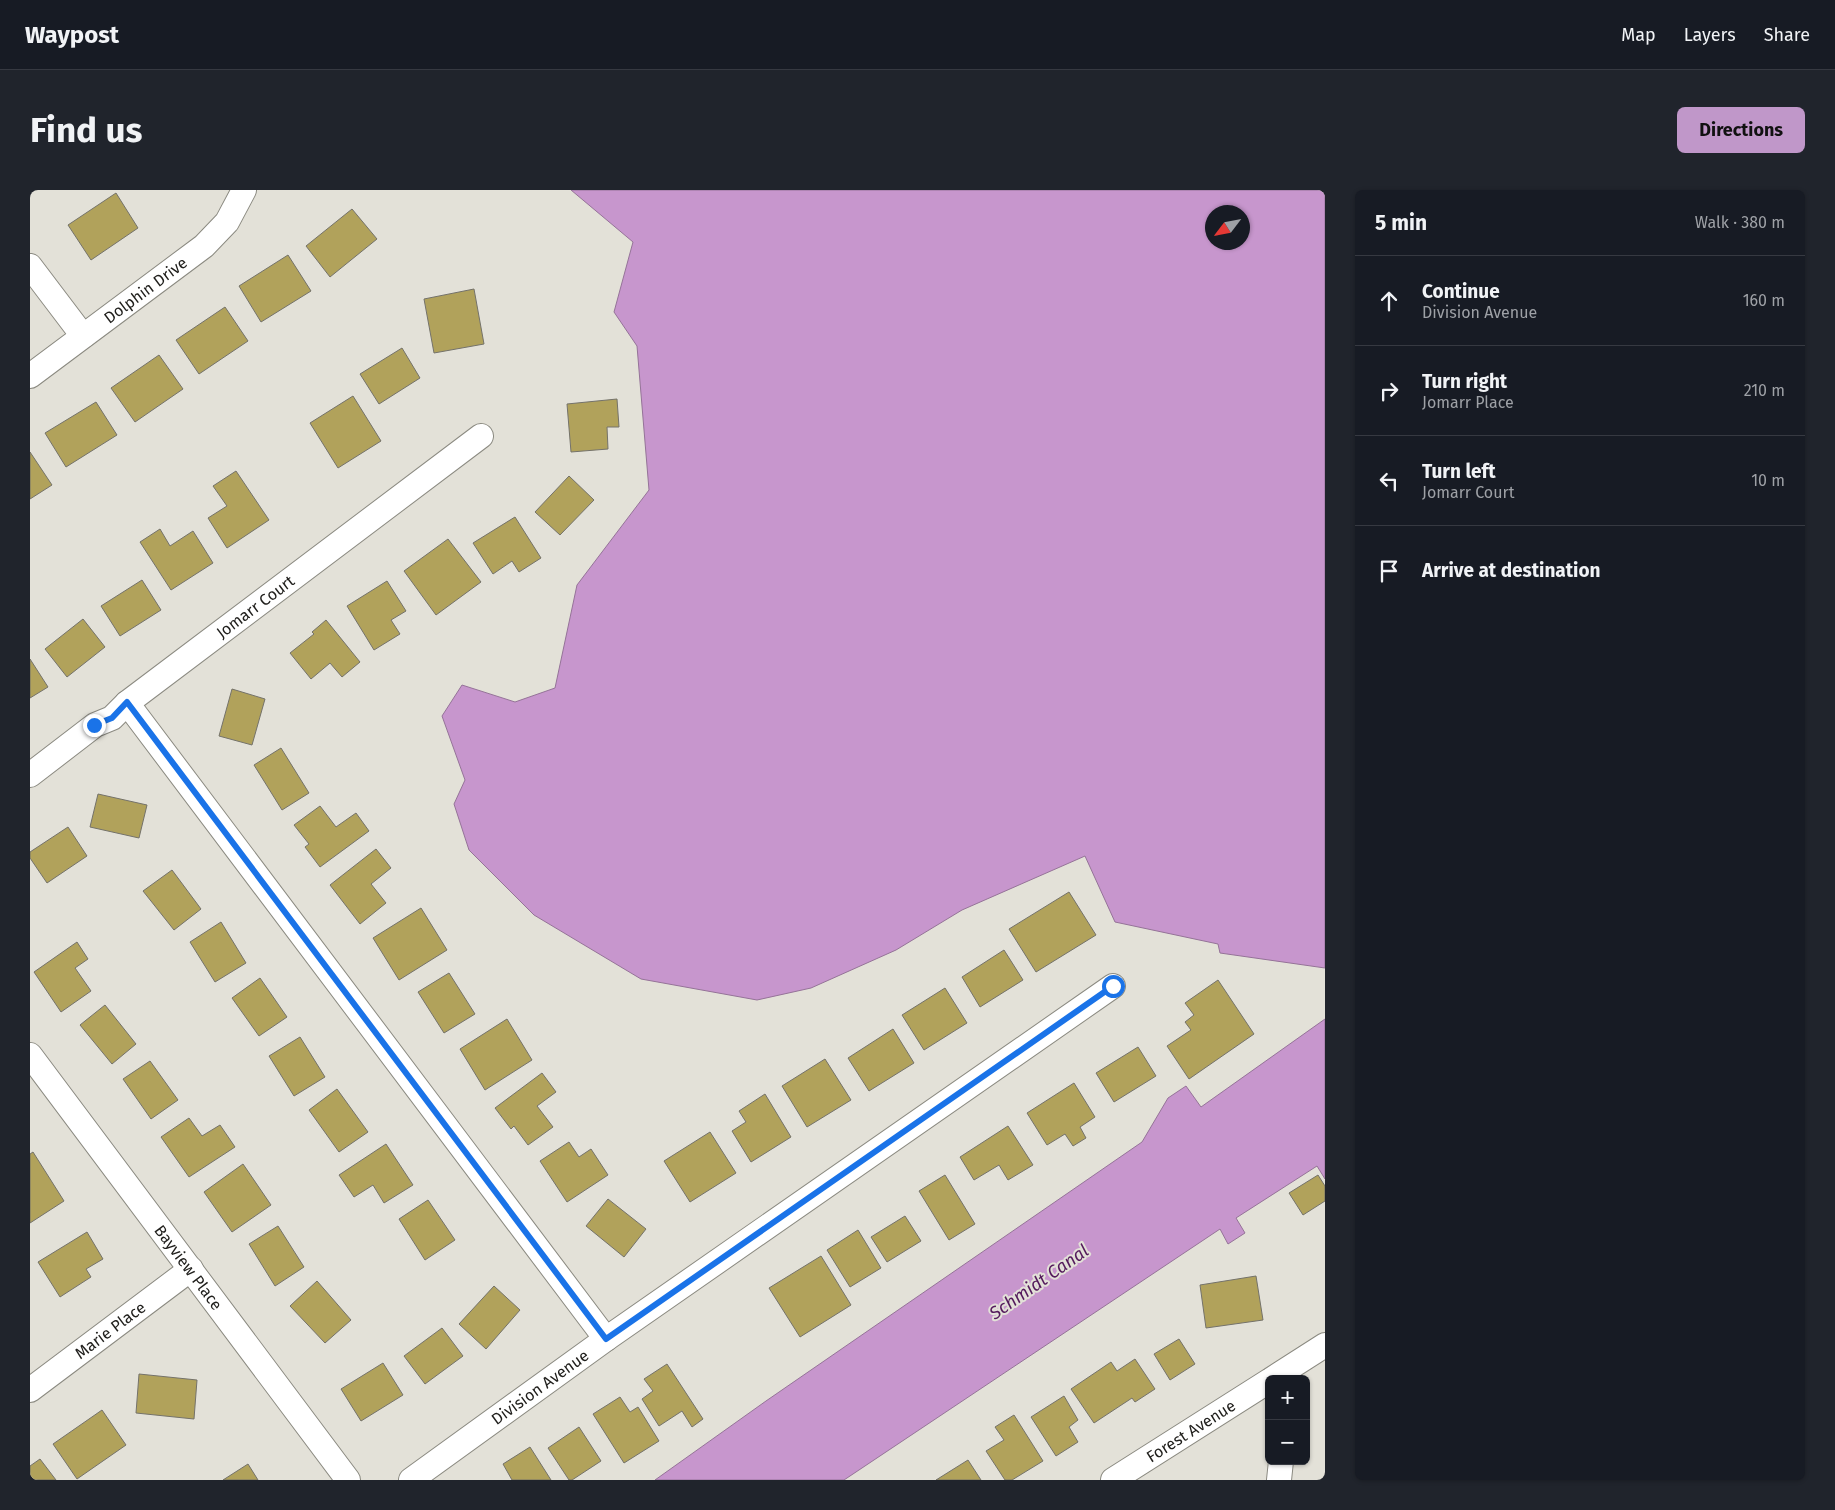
<!DOCTYPE html>
<meta charset="utf-8">
<style>
body{margin:0;font-family:"Fira Sans",sans-serif;background:#20242c;color:#f1f3f6}
.controls{position:absolute;right:15px;bottom:15px;display:grid;overflow:hidden;border-radius:8px;box-shadow:0 1px 4px #0004}
.controls button{width:45px;height:45px;display:grid;place-items:center;padding:0;border:0;border-bottom:1px solid #363941;background:#171b24;color:#f1f3f6;font:25px sans-serif}
.compass{position:absolute;left:1175px;top:15px;width:45px;height:45px;border-radius:50%;background:#171b24;box-shadow:0 1px 4px #0004;rotate:238deg}
.stop{position:absolute;width:15px;height:15px;margin:-11px;border:4px solid #1a73e8;border-radius:50%;background:#fff}
.stop.end{background:#1a73e8;border-color:#fff;box-shadow:0 1px 5px #0008}
.list{margin:0;padding:0;list-style:none}
h2{display:flex;justify-content:space-between;align-items:center;height:65px;margin:0;padding:0 20px;font-size:21px}
h2 small{font-size:16px;font-weight:400;color:#9ea1a6}
.list li{display:grid;grid-template-columns:32px 1fr auto;gap:15px;align-items:center;box-sizing:border-box;height:90px;padding:0 20px;border-top:1px solid #363941}
.list b{display:block;font-size:19px;white-space:nowrap}
.list p{margin:0;font-size:16px;white-space:nowrap;color:#9ea1a6}
.list em{font-size:16px;font-style:normal;color:#9ea1a6}
.icon{flex:none;width:28px;height:28px;fill:none;stroke:currentColor;stroke-width:2;stroke-linecap:round;stroke-linejoin:round}
.map{position:relative;flex:none;width:1295px;height:1290px;overflow:hidden;border-radius:8px}
header{display:flex;align-items:center;gap:30px;box-sizing:border-box;height:70px;padding:0 25px;background:#171b24;border-bottom:1px solid #363941}
header strong{font-size:24px}
nav{display:flex;gap:28px;margin-inline-start:auto;font-size:18px}
.intro{display:flex;align-items:center;justify-content:space-between;box-sizing:border-box;height:120px;padding:0 30px}
h1{margin:0;font-size:35px}
.button{padding:12px 22px;border-radius:8px;background:#c097c9;color:#111;font-size:18px;font-weight:700}
main{display:flex;gap:30px;padding:0 30px}
aside{flex:1;background:#171b24;border-radius:8px;box-shadow:0 1px 4px #0004}
.map>svg:first-child{display:block}
.water{fill:#c796cd;stroke:#957398;fill-rule:evenodd}
.building{fill:#b1a25b;stroke:#74726a}
.lines{fill:none;stroke-linecap:round;stroke-linejoin:round}
.street-casing{stroke:#8b8a81;stroke-width:26}
.street{stroke:#fff;stroke-width:24}
.route{stroke:#1a73e8;stroke-width:6}
.labels{text-anchor:middle;stroke-width:4;stroke-linejoin:round;paint-order:stroke}
.street-label{font-size:16px;fill:#21201d;stroke:#e3e1d8}
.water-label{font-size:18px;font-style:italic;fill:#541a5c;stroke:#e3e1d8}
</style>
<header>
<strong>Waypost</strong>
<nav><a>Map</a><a>Layers</a><a>Share</a></nav>
</header>
<div class="intro"><h1>Find us</h1><a class="button">Directions</a></div>
<main>
<div class="map">
<svg width="1295" height="1290" viewBox="0 0 1295 1290">
<rect width="100%" height="100%" fill="#e3e1d8"/>
<!-- water -->
<path class="water" d="M541 0H1295V778L1190 763 1188 754 1085 732 1055 666 932 720 866 760 781 798 727 810 611 789 504 725 439 660 424 614 435 590 412 526 432 495 485 512 525 498 547 395 619 300 607 156 584 122 603 52ZM1182 22H1212V52H1182Z
M1295 829V989L1287 976 1206 1028 1215 1043 1198 1054 1190 1039 814 1290H625L736 1211 1112 952 1138 908 1156 896 1171 917Z"/>
<!-- building -->
<path class="building" d="M86 3 108 38 61 70 38 35Z
M322 19 347 49 300 87 276 56Z
M258 65 281 101 231 132 209 96Z
M444 99 454 154 404 163 394 109Z
M195 117 218 151 169 184 146 150Z
M372 158 390 188 349 214 330 184Z
M129 165 153 199 105 232 81 198Z
M323 206 351 251 308 278 280 233Z
M587 209 589 237H577L578 259 541 262 537 214Z
M66 212 87 245 36 277 15 243Z
M0 262 22 295 0 309Z
M206 281 239 330 197 358 178 328 197 316 183 296Z
M539 286 564 310 530 345 505 322Z
M485 327 511 368 489 382 482 371 463 384 443 353Z
M130 339 140 356 163 341 183 373 141 400 110 352Z
M418 349 451 392 406 425 374 381Z
M112 390 131 420 90 446 71 416Z
M357 391 376 421 361 430 370 444 344 460 317 416Z
M53 429 75 457 37 487 15 459Z
M296 430 330 472 312 487 300 473 281 489 260 463 284 444 282 442Z
M0 469 18 497 0 508Z
M202 499 235 509 222 555 189 546Z
M251 558 279 603 252 620 224 575Z
M68 604 117 615 109 648 60 637Z
M290 616 306 637 326 623 339 641 290 677 275 657 279 654 264 635Z
M38 637 57 666 17 693 0 668V662Z
M346 659 361 678 341 694 356 713 330 734 300 695Z
M142 680 171 719 144 740 113 701Z
M1039 702 1066 745 1006 782 979 739Z
M391 718 417 760 369 790 343 748Z
M191 732 216 773 185 792 160 752Z
M47 752 58 769 45 778 61 801 31 822 4 782Z
M974 760 993 790 950 817 932 787Z
M419 783 445 824 414 843 388 802Z
M230 788 257 827 229 846 202 808Z
M1188 790 1224 844 1159 889 1137 856 1161 840 1155 832 1164 825 1155 813Z
M915 798 937 833 894 860 872 825Z
M75 815 106 854 82 874 50 835Z
M477 829 502 870 455 900 430 859Z
M863 839 884 873 839 901 818 868Z
M270 847 295 887 264 906 239 866Z
M1108 857 1126 886 1084 912 1066 883Z
M795 869 821 910 777 937 752 896Z
M120 871 148 910 121 929 93 889Z
M512 883 526 902 507 916 523 937 498 955 484 936 481 939 465 918Z
M1044 893 1065 927 1050 937 1056 948 1043 956 1035 944 1017 955 997 923Z
M307 899 338 942 309 962 279 920Z
M735 904 761 947 721 972 702 941 716 932 709 921Z
M159 928 172 946 190 935 205 957 159 987 131 947Z
M978 936 1003 975 978 990 969 975 944 990 930 967Z
M680 942 706 983 660 1012 634 971Z
M539 952 549 967 561 959 578 985 537 1012 510 971Z
M356 954 383 995 354 1013 343 995 324 1007 309 985Z
M3 962 34 1011 0 1033V964Z
M213 974 241 1015 202 1042 174 1002Z
M915 985 945 1034 919 1050 889 1001Z
M1288 985 1295 996V1011L1273 1025 1259 1003Z
M578 1009 616 1039 594 1067 556 1036Z
M398 1010 425 1050 395 1070 369 1029Z
M875 1026 891 1051 857 1072 841 1047Z
M248 1036 274 1077 245 1096 219 1054Z
M828 1040 851 1078 820 1097 797 1060Z
M57 1042 73 1069 56 1079 61 1087 30 1107 8 1072Z
M791 1066 821 1115 770 1147 739 1098Z
M1226 1086 1233 1130 1176 1138 1170 1095Z
M287 1091 321 1130 295 1153 260 1116Z
M464 1096 490 1120 456 1159 429 1134Z
M412 1138 433 1166 395 1194 374 1166Z
M1149 1149 1165 1174 1140 1190 1124 1164Z
M1105 1169 1125 1199 1105 1212 1102 1208 1064 1233 1041 1199 1081 1172 1087 1181Z
M353 1173 373 1205 331 1231 311 1199Z
M637 1174 673 1229 662 1237 652 1221 629 1236 612 1209 623 1201 614 1189Z
M109 1184 167 1190 164 1229 106 1223Z
M1034 1206 1048 1230 1039 1237 1048 1252 1026 1266 1001 1227Z
M590 1207 600 1222 608 1217 629 1251 594 1273 563 1224Z
M72 1220 96 1255 47 1289 23 1254Z
M984 1225 1013 1271 982 1290H975L956 1261 974 1250 965 1237Z
M549 1237 571 1271 542 1290H539L518 1258Z
M500 1257 521 1290H482L473 1274Z
M10 1269 26 1290H0V1276Z
M938 1270 951 1290H906Z
M218 1274 228 1290H193Z"/>
<g class="lines">
<defs>
<g id="street">
<path d="M0 76 53 146"/>
<path id="s1" d="M0 186 174 56 197 32 214 0"/>
<path d="M97 513 576 1149"/>
<path id="s2" d="M0 585 65 535 82 528 97 513 451 246"/>
<path id="s3" d="M0 865 318 1290"/>
<path d="M1242 1189 1295 1155"/>
<path id="s4" d="M0 1200 161 1079"/>
<path id="s5" d="M381 1290 576 1149 1083 796"/>
<path id="s6" d="M1083 1290 1239 1191"/>
<path d="M1249 1290 1251 1271"/>
</g>
</defs>
<!-- street casing -->
<use href="#street" class="street-casing"/>
<!-- street -->
<use href="#street" class="street"/>
</g>
<g class="lines">
<!-- route -->
<path class="route" d="M64 535 82 528 97 512 576 1149 1083 796"/>
</g>
<g class="labels">
<!-- street labels -->
<g class="street-label">
<text dy="6" stroke="none"><textPath href="#s1" startOffset="144">Dolphin Drive</textPath></text>
<text dy="6" stroke="none"><textPath href="#s2" startOffset="282">Jomarr Court</textPath></text>
<text dy="6" stroke="none"><textPath href="#s3" startOffset="265">Bayview Place</textPath></text>
<text dy="6" stroke="none"><textPath href="#s4" startOffset="100">Marie Place</textPath></text>
<text dy="6" stroke="none"><textPath href="#s5" startOffset="159">Division Avenue</textPath></text>
<text dy="6" stroke="none"><textPath href="#s6" startOffset="92">Forest Avenue</textPath></text>
</g>
<!-- water labels -->
<g class="water-label">
<text transform="translate(1009 1092) rotate(-35)" y="6">Schmidt Canal</text>
</g>
</g>
</svg>
<div class="controls">
<button>+</button>
<button>−</button>
</div>
<svg class="compass" viewBox="-18 -18 36 36"><path d="M0-13l5 13h-10z" fill="#e53935"/><path d="M0 13l5-13h-10z" fill="#9ea1a6"/></svg>
<div class="stop" style="left:1083px;top:796px"></div>
<div class="stop end" style="left:64px;top:535px"></div>
</div>
<aside>
<h2>5 min<small>Walk · 380 m</small></h2>
<ul class="list">
<li><svg class="icon" aria-label="ahead" viewBox="0 0 24 24"><path d="M12 20V5M6 11l6-6 6 6"/></svg><div><b>Continue</b><p>Division Avenue</p></div><em>160 m</em></li>
<li><svg class="icon" aria-label="right" viewBox="0 0 24 24"><path d="M7 20v-9h11M14 6l5 5-5 5"/></svg><div><b>Turn right</b><p>Jomarr Place</p></div><em>210 m</em></li>
<li><svg class="icon" aria-label="left" viewBox="0 0 24 24"><path d="M17 20v-9H6M10 6l-5 5 5 5"/></svg><div><b>Turn left</b><p>Jomarr Court</p></div><em>10 m</em></li>
<li><svg class="icon" aria-label="arrive" viewBox="0 0 24 24"><path d="M6 21V4h12l-3 4 3 4H6"/></svg><div><b>Arrive at destination</b></div></li>
</ul>
</aside>
</main>
